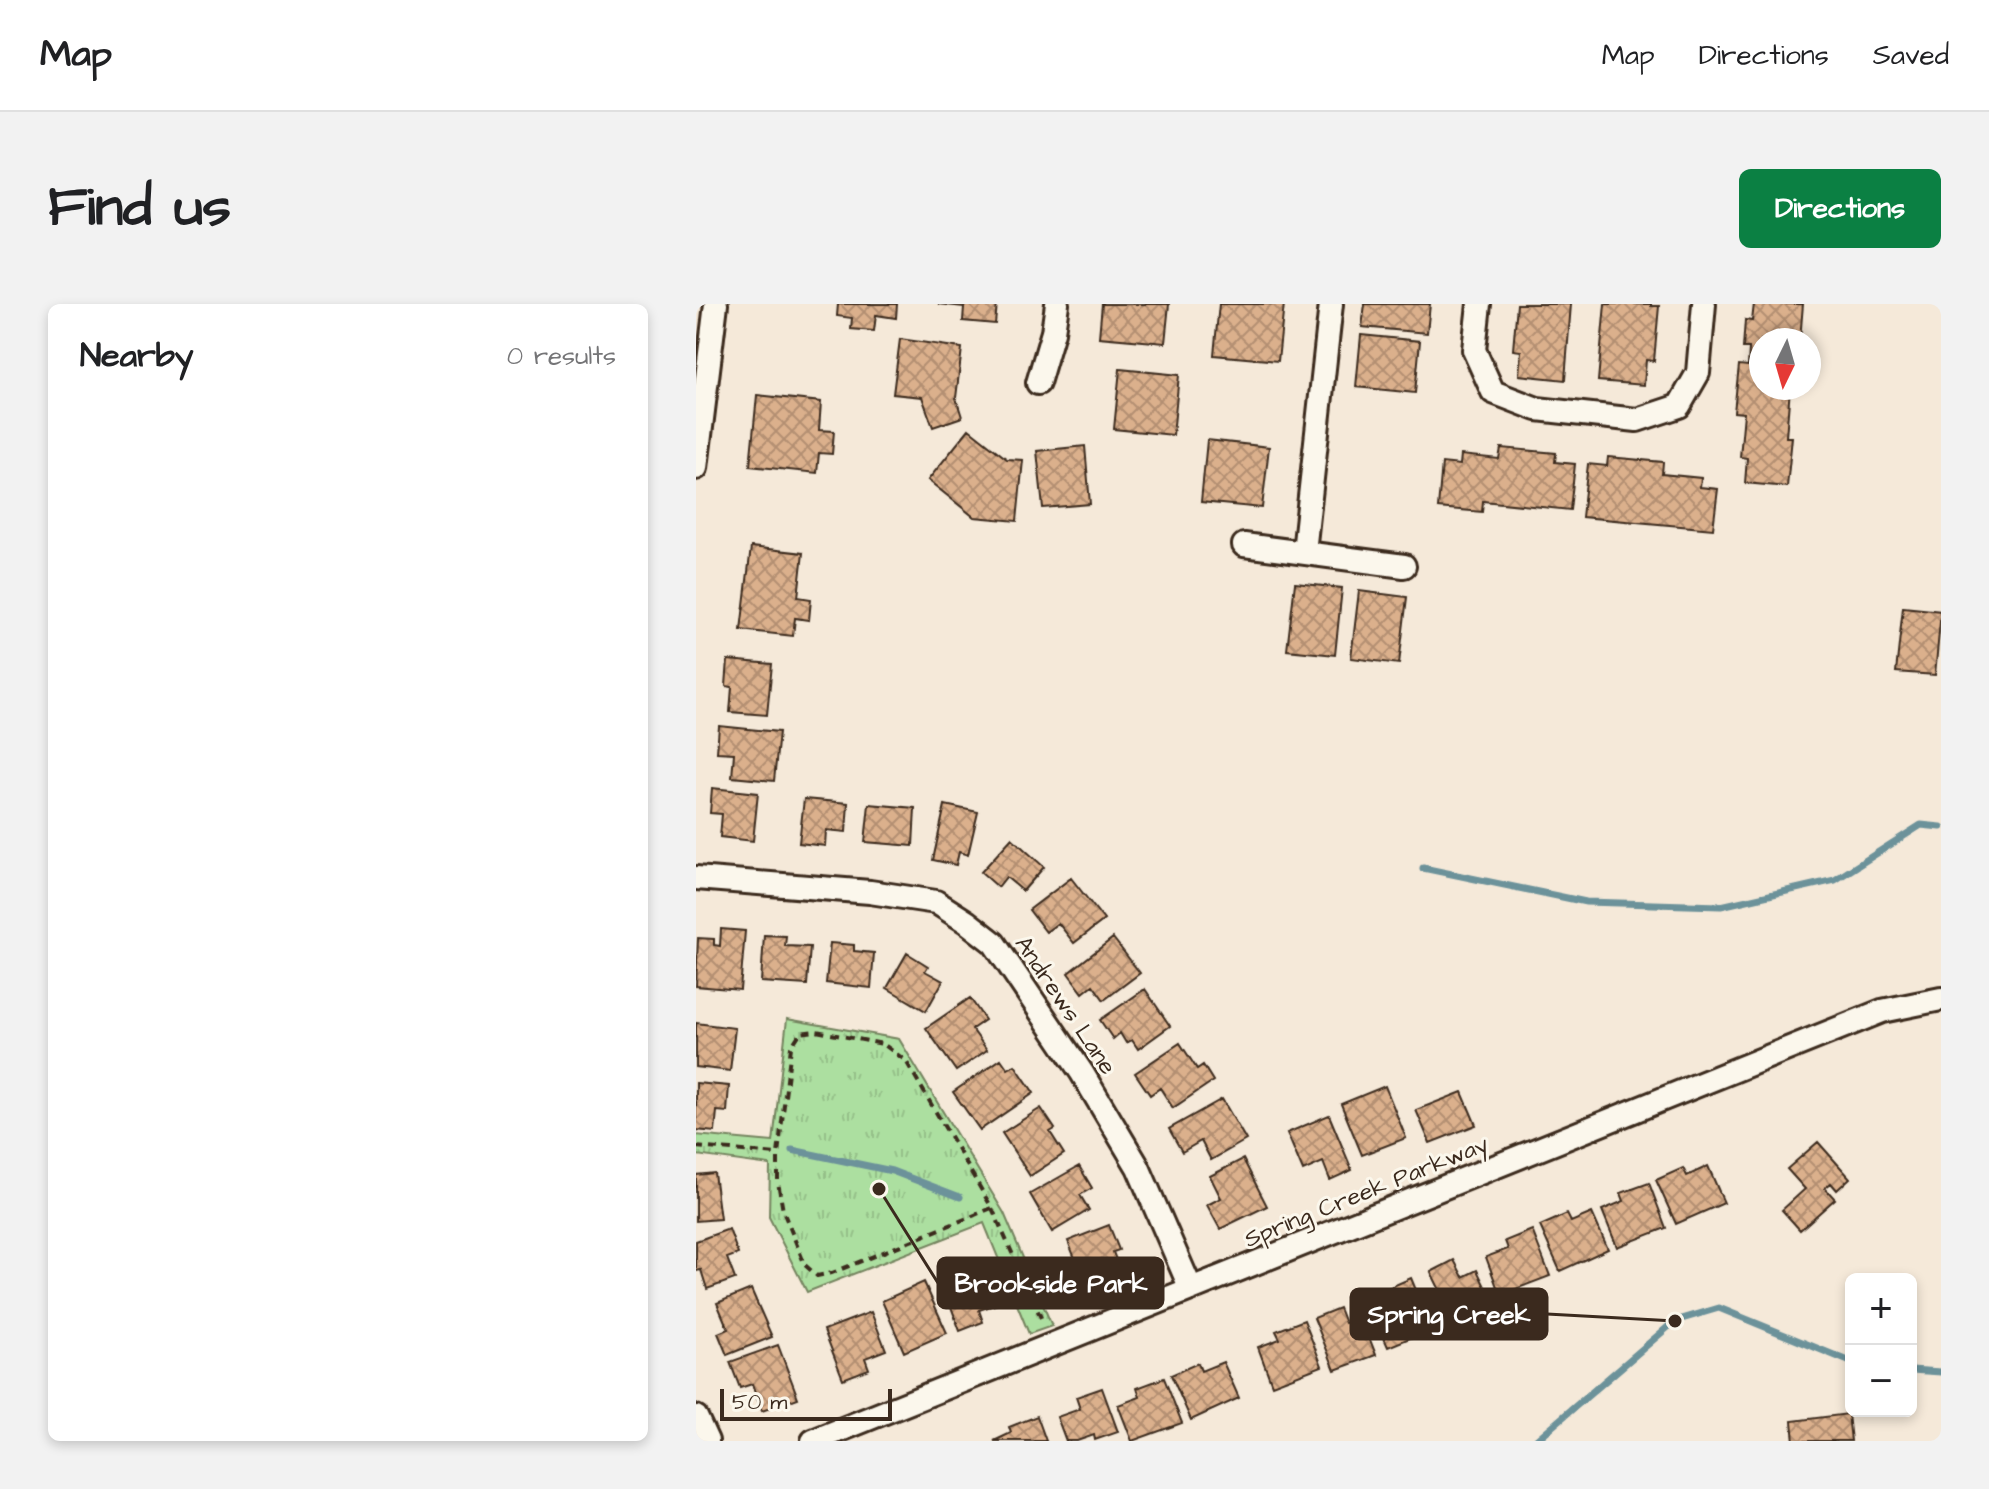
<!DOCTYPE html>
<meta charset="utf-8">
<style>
body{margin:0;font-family:"Architects Daughter",sans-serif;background:#f2f2f2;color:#202124}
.controls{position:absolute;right:24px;bottom:24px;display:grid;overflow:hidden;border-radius:12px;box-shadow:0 4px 12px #0003}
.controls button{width:72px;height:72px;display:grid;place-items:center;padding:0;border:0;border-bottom:2px solid #e0e0e0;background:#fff;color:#202124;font:40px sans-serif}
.compass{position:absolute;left:1053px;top:24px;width:72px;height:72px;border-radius:50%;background:#fff;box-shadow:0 4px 12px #0003;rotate:185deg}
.scale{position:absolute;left:24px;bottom:20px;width:172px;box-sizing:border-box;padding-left:8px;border:4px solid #3b2a1e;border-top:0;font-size:22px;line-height:28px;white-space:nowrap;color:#3b2a1e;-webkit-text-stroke:6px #fbf7ec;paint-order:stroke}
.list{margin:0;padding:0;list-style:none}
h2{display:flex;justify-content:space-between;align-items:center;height:104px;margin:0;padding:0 32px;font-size:34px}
h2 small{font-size:26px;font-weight:400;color:#757577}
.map{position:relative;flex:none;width:1245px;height:1137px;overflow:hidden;border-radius:12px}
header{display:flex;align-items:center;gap:48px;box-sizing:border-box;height:112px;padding:0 40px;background:#fff;border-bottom:2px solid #e0e0e0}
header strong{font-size:38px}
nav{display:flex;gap:44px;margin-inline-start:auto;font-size:28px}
.intro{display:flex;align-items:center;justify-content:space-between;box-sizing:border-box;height:192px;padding:0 48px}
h1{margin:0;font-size:56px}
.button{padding:20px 36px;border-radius:12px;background:#0b8043;color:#fff;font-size:28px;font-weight:700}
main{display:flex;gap:48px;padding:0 48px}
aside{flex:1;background:#fff;border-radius:12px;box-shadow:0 4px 12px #0003}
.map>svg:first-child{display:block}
.park{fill:url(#park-tufts);stroke:#74845f;stroke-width:2}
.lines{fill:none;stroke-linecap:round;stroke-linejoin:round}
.stream{stroke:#6c929a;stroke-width:7}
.building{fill:url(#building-cross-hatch);stroke:#3b2a1e;stroke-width:2}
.street-casing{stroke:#3b2a1e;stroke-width:28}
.path{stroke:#3b2a1e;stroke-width:4;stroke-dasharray:8 6;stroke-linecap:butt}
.street{stroke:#fbf7ec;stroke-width:22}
.labels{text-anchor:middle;stroke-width:6;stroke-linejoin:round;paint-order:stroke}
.street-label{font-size:24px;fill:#3b2a1e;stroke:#fbf7ec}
.leader{fill:none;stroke:#3b2a1e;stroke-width:3}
.callout-dot{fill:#3b2a1e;stroke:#fbf7ec;stroke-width:3}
.callout{fill:#3b2a1e;stroke:#3b2a1e;stroke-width:3}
.callout-label{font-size:26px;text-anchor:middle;font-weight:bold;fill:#fff}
</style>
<header>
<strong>Map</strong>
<nav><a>Map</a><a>Directions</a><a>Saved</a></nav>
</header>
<div class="intro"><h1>Find us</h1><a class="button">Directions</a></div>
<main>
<aside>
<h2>Nearby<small>0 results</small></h2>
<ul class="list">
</ul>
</aside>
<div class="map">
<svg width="1245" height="1137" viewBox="0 0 1245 1137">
<defs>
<pattern id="park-tufts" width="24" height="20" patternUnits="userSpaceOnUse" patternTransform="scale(2)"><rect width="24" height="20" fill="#acdfa0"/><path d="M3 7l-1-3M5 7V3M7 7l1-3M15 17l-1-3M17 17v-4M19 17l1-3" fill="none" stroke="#95c089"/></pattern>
<pattern id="building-cross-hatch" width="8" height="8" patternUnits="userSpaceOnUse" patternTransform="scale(2)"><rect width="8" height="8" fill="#dbb08c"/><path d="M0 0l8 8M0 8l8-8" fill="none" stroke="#b38f72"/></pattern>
</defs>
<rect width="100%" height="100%" fill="#f5e9d9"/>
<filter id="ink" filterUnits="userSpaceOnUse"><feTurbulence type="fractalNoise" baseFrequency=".0125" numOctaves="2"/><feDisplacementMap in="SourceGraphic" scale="16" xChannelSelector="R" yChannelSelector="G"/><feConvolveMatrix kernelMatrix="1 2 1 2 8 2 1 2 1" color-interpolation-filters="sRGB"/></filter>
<g filter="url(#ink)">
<!-- park -->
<path class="park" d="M91 715 203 735 308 909 356 1022 333 1030 288 919 111 988 73 913 74 861 0 851V831L77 838Z"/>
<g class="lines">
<!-- stream -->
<path class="stream" d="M727 564 890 598 1025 602 1139 576 1225 521 1245 523
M96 846 196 867 264 893
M1215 1066 1245 1068
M839 1137 979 1017 1023 1004 1155 1058"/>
</g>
<!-- building -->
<path class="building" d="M142 0H201L200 14 180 11 178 27 155 25 156 14 141 12Z
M242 0H301L299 20 267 17 268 3Z
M406 0H473L469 39 403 33Z
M523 0H588L582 57 518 51Z
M669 0H734L731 29 666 23Z
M821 0H875L869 76 823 71 825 47 817 46Z
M909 0H955V2H963L958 57 950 56 948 81 902 77Z
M1058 0H1107L1104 36H1065V84H1094L1090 133H1096L1091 183 1049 179 1051 154 1044 153 1048 109 1038 108 1043 61 1052 62 1053 44H1047L1049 16 1056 17Z
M665 31 724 37 719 89 660 83Z
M204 35 266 44 260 94 266 113 237 123 226 93 197 90Z
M424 65 483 71 477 131 418 125Z
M61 91 125 98 123 126 138 127 136 150 123 149 121 169 54 162Z
M273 125 311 155 327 156 321 217 278 213 232 176Z
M511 136 573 143 566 204 505 198Z
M389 142 394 200 347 204 341 147Z
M805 144 860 149 859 158 879 160 874 206 787 197 786 208 742 204 746 159 764 161 765 151 803 155Z
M912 153 967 158 966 170 1005 174 1004 183 1022 185 1017 225 886 213 892 160 911 162Z
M55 243 107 249 102 293 115 295 113 316 99 314 97 332 45 326Z
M599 279 646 284 639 351 591 346Z
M663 287 711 293 703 360 655 354Z
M1207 303 1245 307 1239 371 1200 368Z
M32 356 76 360 71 411 34 408 36 383 30 382Z
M23 422 83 428 78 477 36 473 38 449 21 448Z
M16 484 62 489 57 537 24 533 26 510 14 509Z
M108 495 152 499 150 528 130 526 129 542 103 539Z
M173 500 219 504 217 542 169 538Z
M249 501 282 508 272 551 263 548 260 561 237 556Z
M316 534 348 563 327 587 310 573 302 583 285 568Z
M375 574 408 616 378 639 362 619 350 628 333 606Z
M25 625 49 627 44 686 0 682 2 634 18 635V641L24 642Z
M68 631 90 632 89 642 114 643 111 681 65 678Z
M417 634 444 669 408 696 397 681 387 689 372 669Z
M134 639 158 641V647L178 649 175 684 130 679Z
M211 649 232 662 229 667 247 677 230 707 191 684Z
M449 685 474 722 442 745 436 736 430 739 424 729 417 735 404 716Z
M274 694 289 716 276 725 291 746 260 767 230 724Z
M0 719 39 724 34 767 0 763Z
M484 739 501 765 507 761 517 777 477 804 464 784 454 791 439 769Z
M305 755 312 765 319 761 338 789 284 826 257 788Z
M0 779 33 782 31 808 21 807 19 828 0 826Z
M689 782 710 834 666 851 645 800Z
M766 788 780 821 734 839 720 806Z
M526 795 550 836 515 856 505 837 486 848 473 825Z
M345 804 359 825 354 828 368 850 334 872 306 829Z
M633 811 656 866 634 876 627 858 607 867 591 829Z
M1122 838 1154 874 1141 886 1135 879 1129 884 1139 895 1104 926 1086 906 1109 885 1091 865Z
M547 855 571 902 524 925 511 901 525 894 514 872Z
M383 862 396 884 384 891 393 906 356 928 334 890Z
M1012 862 1028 899 980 920 960 876 987 864 991 872Z
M18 869 24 915 0 917V871Z
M953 879 970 924 921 943 906 906 928 897 925 889Z
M896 909 912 945 864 967 844 922 871 910 875 918Z
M413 921 423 946 417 948 423 964 414 967 417 972 390 982 372 937Z
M33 925 42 950 31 954 39 975 11 985 5 966 0 967V937Z
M836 926 854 972 804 991 790 953 812 945 809 937Z
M758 956 767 973 781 966 799 1003 761 1021 735 968Z
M291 962 304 999 283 1006 287 1018 264 1027 246 978Z
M715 974 736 1025 692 1043 673 1000 693 992 690 985Z
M228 978 251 1029 208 1048 186 997Z
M55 985 76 1033 31 1051 22 1029 32 1025 21 999Z
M643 1004 649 1019 665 1013 680 1051 639 1066 618 1014Z
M175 1008 190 1046 169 1054 173 1065 147 1075 128 1026Z
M608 1016 626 1062 576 1081 562 1043 584 1035 580 1027Z
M82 1041 102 1094 66 1107 56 1080 44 1084 34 1058Z
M527 1058 543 1094 495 1116 475 1071 502 1059 505 1067Z
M468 1074 486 1119 436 1137 422 1101 444 1093 441 1084Z
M406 1084 422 1128 399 1136 398 1131 381 1137H370L361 1113 384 1105 380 1093Z
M1152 1110 1155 1137H1098L1096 1117Z
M341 1112 350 1137H298L315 1129 313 1123Z"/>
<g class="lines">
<defs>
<path id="street" d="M783 0 778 46 797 88 841 105 941 116 983 102 1002 69 1008 0
M342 79 357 28 361 0
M0 164 20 0
M548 241 708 262
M608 248 635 0
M0 574 174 588 240 598 271 618 298 639 386 769 442 863 495 985
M0 1113 11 1137
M117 1137 1186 707 1245 695"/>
</defs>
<!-- street casing -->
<use href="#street" class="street-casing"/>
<!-- path -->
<path class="path" d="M0 843 82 850
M296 904 136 969 121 972 109 961 87 907 82 878V850L95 743 104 729 120 727 187 740 210 757 296 904 346 1016"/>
<!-- street -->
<use href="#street" class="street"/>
</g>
</g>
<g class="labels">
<!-- street labels -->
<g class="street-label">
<text transform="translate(370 701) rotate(56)" y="8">Andrews Lane</text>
<text transform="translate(670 887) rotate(-22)" y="8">Spring Creek Parkway</text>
</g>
</g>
<!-- callouts -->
<path class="leader" d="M183 885L242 979M979 1017L851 1010"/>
<g class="callout-dot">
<circle cx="183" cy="885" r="8"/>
<circle cx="979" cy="1017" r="8"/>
</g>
<g class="callout">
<rect x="242" y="954" width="225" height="50" rx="8"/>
<rect x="655" y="985" width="196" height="50" rx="8"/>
</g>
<g class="callout-label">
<text x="355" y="988">Brookside Park</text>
<text x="753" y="1019">Spring Creek</text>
</g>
</svg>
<div class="controls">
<button>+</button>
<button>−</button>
</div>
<svg class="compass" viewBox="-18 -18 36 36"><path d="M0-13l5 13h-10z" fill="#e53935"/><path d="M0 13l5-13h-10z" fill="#757577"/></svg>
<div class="scale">50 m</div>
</div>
</main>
